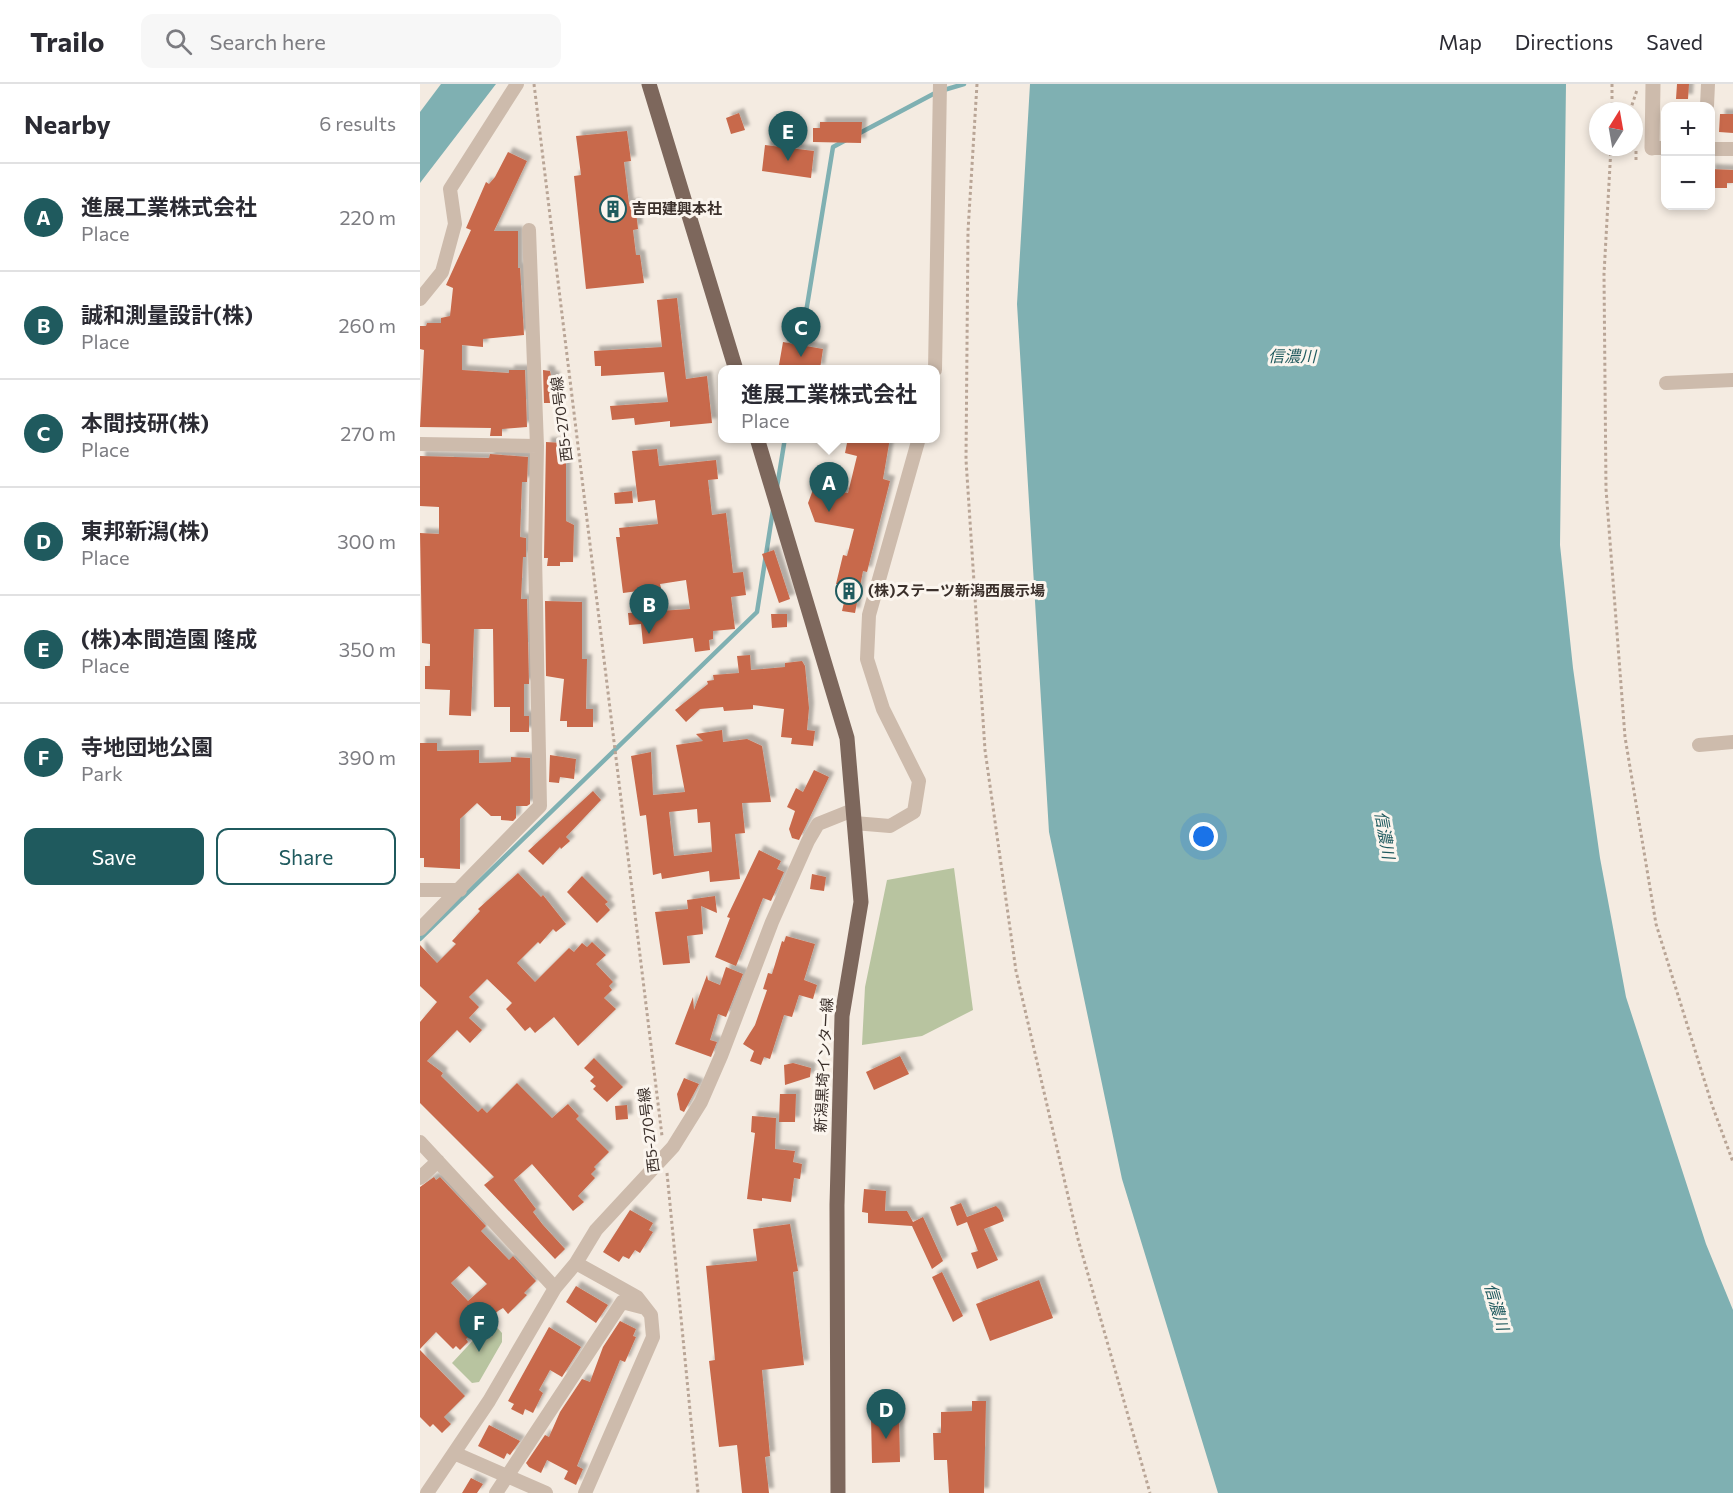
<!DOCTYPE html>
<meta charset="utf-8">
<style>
body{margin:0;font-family:Commissioner,"Noto Sans JP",sans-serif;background:#f7f7f7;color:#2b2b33}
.controls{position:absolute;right:18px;top:18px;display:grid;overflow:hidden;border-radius:12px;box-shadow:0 3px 9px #0003}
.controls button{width:54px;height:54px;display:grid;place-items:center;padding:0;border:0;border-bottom:2px solid #e1e1e2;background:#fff;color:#2b2b33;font:30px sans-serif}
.compass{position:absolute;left:1169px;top:18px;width:54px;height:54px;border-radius:50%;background:#fff;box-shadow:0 3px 9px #0003;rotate:11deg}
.you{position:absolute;left:784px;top:753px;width:21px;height:21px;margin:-15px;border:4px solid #fff;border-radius:50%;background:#1a73e8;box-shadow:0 0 0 9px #1a73e833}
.badge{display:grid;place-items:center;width:39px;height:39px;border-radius:50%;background:#1f5a5e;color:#fff;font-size:20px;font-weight:700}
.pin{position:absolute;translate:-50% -50px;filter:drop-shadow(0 2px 3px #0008)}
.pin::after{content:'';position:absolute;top:32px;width:21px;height:18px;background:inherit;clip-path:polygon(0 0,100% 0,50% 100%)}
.popup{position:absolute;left:298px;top:281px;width:222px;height:78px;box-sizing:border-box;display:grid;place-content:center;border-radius:12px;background:#fff;filter:drop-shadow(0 2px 4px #0005);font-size:20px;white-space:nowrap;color:#7c7c81}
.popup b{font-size:22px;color:#2b2b33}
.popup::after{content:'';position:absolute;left:50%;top:100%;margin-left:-12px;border:12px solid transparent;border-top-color:#fff}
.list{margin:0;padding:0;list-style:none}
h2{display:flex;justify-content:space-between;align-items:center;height:78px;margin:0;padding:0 24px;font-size:26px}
h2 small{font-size:20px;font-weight:400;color:#7c7c81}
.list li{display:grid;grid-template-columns:39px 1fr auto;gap:18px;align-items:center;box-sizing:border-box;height:108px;padding:0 24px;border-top:2px solid #e1e1e2}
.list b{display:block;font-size:22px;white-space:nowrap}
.list p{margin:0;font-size:20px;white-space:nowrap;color:#7c7c81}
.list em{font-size:20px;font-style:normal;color:#7c7c81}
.actions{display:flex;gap:12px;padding:18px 24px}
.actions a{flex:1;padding:14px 0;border:2px solid #1f5a5e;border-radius:12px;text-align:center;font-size:21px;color:#1f5a5e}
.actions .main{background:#1f5a5e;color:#fff}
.icon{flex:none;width:33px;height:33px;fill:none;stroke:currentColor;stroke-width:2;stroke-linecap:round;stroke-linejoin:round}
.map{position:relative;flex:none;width:1313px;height:1409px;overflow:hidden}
header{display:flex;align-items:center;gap:36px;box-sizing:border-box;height:84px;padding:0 30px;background:#fff;border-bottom:2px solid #e1e1e2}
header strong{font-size:28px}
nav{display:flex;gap:33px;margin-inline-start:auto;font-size:21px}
.search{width:420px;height:54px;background:#f7f7f7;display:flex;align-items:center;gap:15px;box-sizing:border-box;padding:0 21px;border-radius:12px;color:#7c7c81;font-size:22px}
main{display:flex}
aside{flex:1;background:#fff}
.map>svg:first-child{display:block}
.green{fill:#b8c4a0}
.water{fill:#7fb0b2}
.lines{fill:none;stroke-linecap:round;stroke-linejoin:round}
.stream{stroke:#7fb0b2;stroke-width:4.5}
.building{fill:#c8694b;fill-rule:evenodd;filter:url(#shadow)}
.path{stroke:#b9a596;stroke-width:3;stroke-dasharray:3 3;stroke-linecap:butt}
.minor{stroke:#cdbbac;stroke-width:14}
.tertiary{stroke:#cdbbac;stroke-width:15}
.primary{stroke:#7d675c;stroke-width:15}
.labels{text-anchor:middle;stroke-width:6;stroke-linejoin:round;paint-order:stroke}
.poi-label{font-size:15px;font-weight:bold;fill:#3b302b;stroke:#fbf5ee;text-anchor:start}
.street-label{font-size:15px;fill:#3b302b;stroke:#fbf5ee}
.water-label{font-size:16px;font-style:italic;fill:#1f5a5e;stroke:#fbf5ee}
</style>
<header>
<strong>Trailo</strong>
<div class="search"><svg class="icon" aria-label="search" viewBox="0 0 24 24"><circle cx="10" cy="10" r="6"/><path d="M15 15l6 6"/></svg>Search here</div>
<nav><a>Map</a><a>Directions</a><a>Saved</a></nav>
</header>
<main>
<aside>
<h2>Nearby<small>6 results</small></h2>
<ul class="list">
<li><span class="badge">A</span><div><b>進展工業株式会社</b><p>Place</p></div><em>220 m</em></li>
<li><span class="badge">B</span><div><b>誠和測量設計(株)</b><p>Place</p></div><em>260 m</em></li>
<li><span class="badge">C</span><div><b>本間技研(株)</b><p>Place</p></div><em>270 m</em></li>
<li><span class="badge">D</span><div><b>東邦新潟(株)</b><p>Place</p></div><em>300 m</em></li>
<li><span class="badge">E</span><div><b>(株)本間造園 隆成</b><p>Place</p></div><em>350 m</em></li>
<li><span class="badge">F</span><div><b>寺地団地公園</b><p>Park</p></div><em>390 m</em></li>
</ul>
<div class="actions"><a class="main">Save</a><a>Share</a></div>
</aside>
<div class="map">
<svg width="1313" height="1409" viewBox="0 0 1313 1409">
<defs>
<filter id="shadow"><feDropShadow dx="5" dy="-5" stdDeviation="1.5" flood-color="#0004"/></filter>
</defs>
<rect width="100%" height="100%" fill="#f4ebe1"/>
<!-- green -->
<path class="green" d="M534 784 553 926 502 952 442 961 445 903 467 796Z
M71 1237 82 1249V1258L59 1298 52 1299 32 1279Z"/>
<!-- water -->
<path class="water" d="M21 0H76L0 99V28Z
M610 0H1146L1140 461 1153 584 1180 774 1206 913 1286 1160 1313 1226V1409H798L702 1095 629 748 597 220Z"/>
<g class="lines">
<!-- stream -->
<path class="stream" d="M436 51 517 8 544 0
M380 265 413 63 426 56
M357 403 365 354
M0 855 337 528 353 426"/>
</g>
<!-- building -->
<path class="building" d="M1257 0H1269L1268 15H1256Z
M319 29 325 46 311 50 306 34Z
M1300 30H1313V49L1299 48Z
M400 38H442L441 59 393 58V44H400Z
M207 47 211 77 204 78 209 120 215 119 218 145 213 146 216 171H220L224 199 166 205 154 92 161 91 156 52Z
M345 61 394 67 391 94 342 87Z
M88 68 107 77 74 147H98V184H100L104 251 63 255V263L42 261V286L89 289V286H105L107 343 82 345V352H70L71 344 0 343 4 266 0 265V242H6L7 239H21V234L30 232 33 204 26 201 51 146 46 144 66 98 69 100 75 93Z
M1290 85 1313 86V99H1307V104H1290Z
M257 214 266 295 287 292 292 339 250 343V337L215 341 214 334 192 336 190 322 248 318 244 288 181 292V282H175L174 267 242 263 237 216Z
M363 258 403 265 400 285 359 281Z
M123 286 130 287 131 292H135L133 319H124Z
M428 354H470L463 395 470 397 447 488 443 487 435 529 422 527 425 514 418 513 420 500H416L423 471 427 472 434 445 395 438 388 419 394 403 428 409 437 372 425 369Z
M126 358 142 359 141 376H146V437L154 441 153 478H140V482H127L128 474H124Z
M237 365 239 382 296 376 298 395 288 396 292 431 306 429 313 489 323 488 326 511 311 513 315 545 293 547V555L289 556 290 566 275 568 273 554 223 560 221 540 209 541 208 529 270 525 266 496 240 500 241 504 203 509 196 453H200L199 444 238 440 235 416 218 418 212 367Z
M70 370 108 373 107 398H102L100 453 106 454V473H103L101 515H107L109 600H104V632H109V648H90V623H74L73 545H54L51 632 29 631 30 606 5 605V582H10V560L2 559 0 449 19 450V423L0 422V372L69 374Z
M212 407 213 419 195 420 194 409Z
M354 466 370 515 359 519 342 470Z
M125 517 162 518V575H167L166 625H173V643H147V637H140L144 595 126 592Z
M351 530H367V543L352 544Z
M330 571 331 586 365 583V579L382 577 385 582 389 624 387 646 395 647 393 662 371 660 372 654 361 653 364 625 333 621V625L304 627 303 623 280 625 266 638 255 626 288 600 287 597 294 596 293 591 319 589 317 572Z
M302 646 303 658 327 655 342 662 351 718 322 719 325 749 315 750 320 795 290 798 289 787 242 795 241 789 233 791 226 731 220 732 211 672 231 668 233 711 265 708 256 661 283 657 276 650ZM277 725 278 739 290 738 292 768 254 772 249 728Z
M0 659H17V667L59 666V679L91 678V673L110 674V720L107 722H96V734L93 737 81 736V732H71L57 719 40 735V785L4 783V774H0Z
M130 671 156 675 154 695 140 693 139 699 129 698Z
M394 686 409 693 379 756 372 754 369 745 375 727 367 723 376 704 383 708Z
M173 707 181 716 146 753 150 757 141 765 140 763 123 781 108 767Z
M339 766 361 777 357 785 364 788 351 817 343 814 316 882 295 873 310 834 307 833Z
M98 789 121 813 123 811 146 840 136 848 133 845 120 860 118 858 97 879 115 898 149 864 154 868 162 859 167 863 172 858 186 871 176 880 193 898 189 902 192 906 184 914 196 925 158 962 134 933 115 949 110 943 105 947 86 925 92 919 67 895 49 913 59 923 49 934 62 946 50 959 37 946 7 977 23 989 21 992 58 1028 62 1024 67 1029 97 999 132 1034 148 1020 159 1032 156 1035 189 1068 174 1083 176 1085 171 1090 175 1094 158 1112 164 1118 153 1127 112 1080 94 1096 116 1125 113 1128 123 1141 145 1165 135 1175 64 1101 74 1093 0 1019V938L17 918 0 902V861L17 879 36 860 32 857 60 827 58 825Z
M392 790 406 793 404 807 390 805Z
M162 792 188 818 185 820 190 826 177 839 147 808Z
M295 812 297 829 281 822 283 850 267 852 270 879 243 881 235 828 268 825 267 816Z
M366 852 395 860 384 896 397 901 393 915 379 911 372 933 364 931 350 975 344 973 341 981 330 977 334 967 323 960 335 941 347 906 343 905 348 889 352 890 362 857 364 858Z
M306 883 323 890 306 933 298 930 290 956 297 958 291 973 255 960 273 913 274 926 287 891 288 896 300 901Z
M480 972 489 990 454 1006 446 988Z
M174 974 203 1003 187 1018 173 1005 176 1002 170 997 174 993 164 984Z
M373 979 391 984 390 993 365 1001 364 981Z
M264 994 279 1000 264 1028 260 1026 257 1010Z
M360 1010H376L375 1038H359Z
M207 1021 208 1035 196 1036 195 1022Z
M332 1032 356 1034 355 1065 375 1067 373 1078 382 1080 380 1095 374 1094 371 1118 342 1114V1117L327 1115 335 1049 331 1048Z
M14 1093 16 1096 20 1093 66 1142 61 1147 89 1176 93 1172 116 1197 104 1209 107 1211 88 1230 83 1224 78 1227 46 1255 48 1258 40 1266 36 1262 33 1265 16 1248 0 1265V1103ZM49 1182 67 1200 48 1217 31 1199Z
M444 1105 466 1107 465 1127H487L493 1138 503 1133 523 1177 512 1185 492 1142 448 1139V1129L442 1128Z
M541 1119 547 1133 576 1122 580 1126 584 1137 564 1145 578 1176 557 1185 551 1169 558 1167 547 1138 537 1142 530 1123Z
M210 1126 233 1139 229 1146 233 1148 220 1169 215 1166 209 1175 203 1172 199 1178 183 1168Z
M370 1140 378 1187 373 1188 384 1281 342 1286 350 1372 345 1373 349 1409H322L317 1361 299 1363 289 1277 295 1276 286 1182 337 1177 333 1145Z
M522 1188 543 1232 533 1238 512 1193Z
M619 1196 633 1234 570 1257 556 1220Z
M156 1202 188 1221 176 1239 146 1218Z
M200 1237 216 1245 213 1252 216 1253 205 1278 200 1276 157 1382 163 1385 156 1401 144 1395 148 1387 127 1376 121 1389 109 1383 106 1379 125 1351 129 1353 140 1328 162 1295 170 1298 183 1263Z
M129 1243 161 1263 142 1293 130 1286 119 1306 123 1309 113 1329 105 1325 103 1331 91 1325 94 1320 88 1317Z
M0 1266 45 1312 24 1333 31 1340 22 1349 13 1340 10 1343 0 1333Z
M552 1317H566L564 1409H529L527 1376H514L513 1349H521V1328L552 1327Z
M479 1332 480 1378 452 1379 451 1333Z
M69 1341 100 1357 90 1371 87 1369 84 1375 58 1362Z
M51 1394 63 1400 57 1409H42Z"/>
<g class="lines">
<!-- path -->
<path class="path" d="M114 0 242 1052
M557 0 548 147 546 376 565 666 596 887 658 1155 730 1409
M1192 27V0
M1210 27 1217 6
M1191 63 1184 190 1186 405 1205 653 1236 840 1292 1021 1313 1078
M1216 76V66
M247 1089 278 1409"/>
<!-- minor -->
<path class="minor" d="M1287 22 1288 0
M1232 64H1246
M1290 65H1313
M0 215 22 188 35 140 30 105 97 0
M515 286 520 0
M1246 299 1313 296
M0 360 117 362
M1279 661 1313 658
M434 739 470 742 494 728 499 697 463 625 447 575 449 531 499 354
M0 806H40
M0 845 120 722 115 470 117 362 109 146
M0 1058 135 1204
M0 1094 18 1077
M156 1179 217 1213 231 1231 233 1253 165 1409
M34 1369 126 1409
M7 1409 69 1317 135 1204 156 1179 176 1146 253 1063 281 1018 301 972 352 838 388 757 398 740 433 726
M76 1409 202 1218 225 1224"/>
<!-- tertiary -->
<path class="tertiary" d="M1232 64 1233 0"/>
<!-- primary -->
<path class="primary" d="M229 0 316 286
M337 354 427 654 441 818 422 932 417 1121 418 1409"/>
</g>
<!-- icons -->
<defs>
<symbol id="building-ring" viewBox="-11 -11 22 22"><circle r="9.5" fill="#fbf5ee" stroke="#1f5a5e" stroke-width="1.5"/><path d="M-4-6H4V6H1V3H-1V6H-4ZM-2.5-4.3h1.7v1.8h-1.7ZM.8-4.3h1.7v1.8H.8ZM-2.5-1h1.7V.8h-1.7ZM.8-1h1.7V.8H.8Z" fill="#1f5a5e"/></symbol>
</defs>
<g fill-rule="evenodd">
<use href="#building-ring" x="178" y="110" width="30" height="30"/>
<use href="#building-ring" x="414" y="492" width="30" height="30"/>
</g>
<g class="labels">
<!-- poi labels -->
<g class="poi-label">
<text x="212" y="130">吉田建興本社</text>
<text x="448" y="512">(株)ステーツ新潟西展示場</text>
</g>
<!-- street labels -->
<g class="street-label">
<text transform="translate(142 335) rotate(-97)" y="5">西5-270号線</text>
<text transform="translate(404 981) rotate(-87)" y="5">新潟黒埼インター線</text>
<text transform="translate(229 1046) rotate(-97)" y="5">西5-270号線</text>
</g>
<!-- water labels -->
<g class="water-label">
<text x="872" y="278">信濃川</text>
<text transform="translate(965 751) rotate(80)" y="6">信濃川</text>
<text transform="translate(1077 1223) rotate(74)" y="6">信濃川</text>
</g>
</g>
</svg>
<div class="controls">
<button>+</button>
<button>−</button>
</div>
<svg class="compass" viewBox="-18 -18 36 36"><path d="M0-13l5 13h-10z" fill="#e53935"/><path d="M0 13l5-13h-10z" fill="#7c7c81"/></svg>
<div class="you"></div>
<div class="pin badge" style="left:409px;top:428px">A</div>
<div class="popup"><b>進展工業株式会社</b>Place</div>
<div class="pin badge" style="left:229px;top:550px">B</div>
<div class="pin badge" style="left:381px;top:273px">C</div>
<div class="pin badge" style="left:466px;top:1355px">D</div>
<div class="pin badge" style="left:368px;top:77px">E</div>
<div class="pin badge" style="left:59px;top:1268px">F</div>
</div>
</main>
